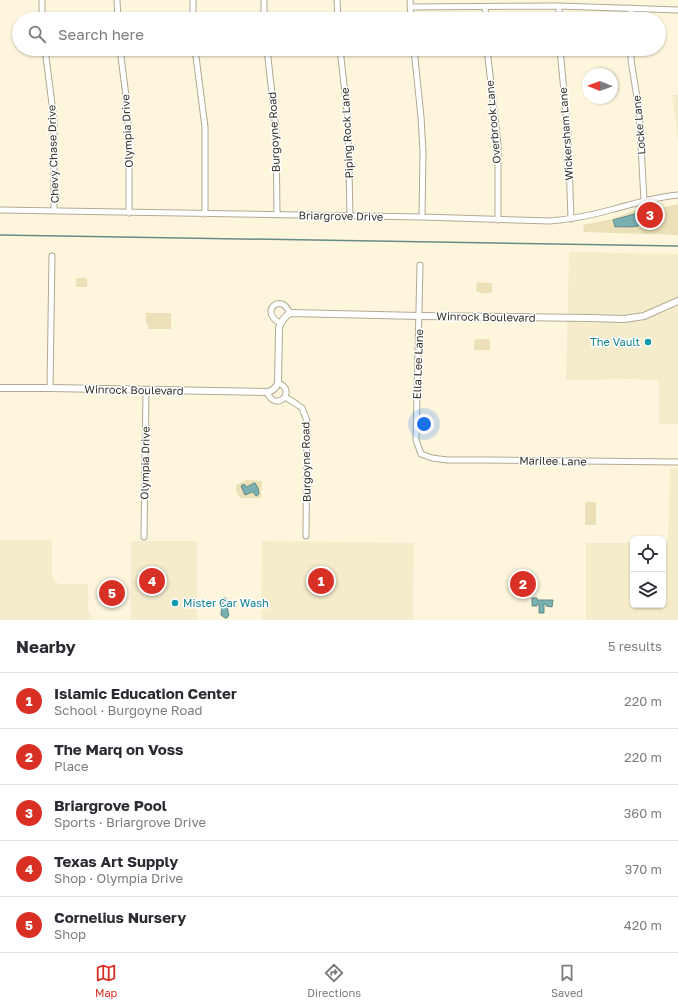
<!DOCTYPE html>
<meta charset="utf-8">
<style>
body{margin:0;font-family:"Golos Text",sans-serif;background:#f7f7f7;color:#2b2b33}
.controls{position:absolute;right:12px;bottom:12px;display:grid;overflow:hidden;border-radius:6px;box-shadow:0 1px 3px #0004}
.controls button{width:36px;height:36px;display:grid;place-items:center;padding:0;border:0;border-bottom:1px solid #e1e1e2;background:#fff;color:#2b2b33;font:20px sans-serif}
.compass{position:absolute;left:582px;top:68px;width:36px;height:36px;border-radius:50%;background:#fff;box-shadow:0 1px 3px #0004;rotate:271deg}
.you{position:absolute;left:424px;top:424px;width:14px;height:14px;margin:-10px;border:3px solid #fff;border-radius:50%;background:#1a73e8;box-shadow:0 0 0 6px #1a73e833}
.badge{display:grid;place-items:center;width:26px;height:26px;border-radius:50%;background:#d93025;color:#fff;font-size:13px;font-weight:700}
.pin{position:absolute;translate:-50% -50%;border:2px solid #fff;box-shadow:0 1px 4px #0006}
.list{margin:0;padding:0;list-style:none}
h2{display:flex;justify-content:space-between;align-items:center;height:52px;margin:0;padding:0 16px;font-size:17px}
h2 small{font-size:13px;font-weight:400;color:#7c7c81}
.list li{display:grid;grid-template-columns:26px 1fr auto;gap:12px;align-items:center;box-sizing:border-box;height:56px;padding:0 16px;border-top:1px solid #e1e1e2}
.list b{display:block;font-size:15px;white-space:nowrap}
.list p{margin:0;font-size:13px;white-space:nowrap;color:#7c7c81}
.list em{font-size:13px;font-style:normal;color:#7c7c81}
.icon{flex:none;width:22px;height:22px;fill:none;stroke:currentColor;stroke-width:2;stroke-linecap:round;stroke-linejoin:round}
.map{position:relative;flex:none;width:678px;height:620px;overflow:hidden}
.search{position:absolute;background:#fff;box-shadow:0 1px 3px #0004;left:12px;right:12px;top:12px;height:44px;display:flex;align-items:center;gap:10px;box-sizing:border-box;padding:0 14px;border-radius:22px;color:#7c7c81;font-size:15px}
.sheet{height:332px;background:#fff}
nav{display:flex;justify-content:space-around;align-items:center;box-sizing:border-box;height:56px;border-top:1px solid #e1e1e2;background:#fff;font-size:11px;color:#7c7c81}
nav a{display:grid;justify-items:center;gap:2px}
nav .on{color:#d93025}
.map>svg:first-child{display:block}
.built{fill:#f5eccc}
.green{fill:#ebe0b8}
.water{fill:#79b0b1;stroke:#658a88}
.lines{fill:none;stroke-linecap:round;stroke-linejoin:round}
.stream{stroke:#658a88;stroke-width:1.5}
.minor-casing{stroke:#b1aa93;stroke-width:7}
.tertiary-casing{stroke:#b1aa93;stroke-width:8}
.minor{stroke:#fff;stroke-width:5}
.tertiary{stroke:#fff;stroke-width:6}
.culture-dot{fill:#0f9aa8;stroke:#fff;stroke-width:1.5}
.labels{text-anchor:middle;stroke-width:3;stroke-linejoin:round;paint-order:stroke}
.street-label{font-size:11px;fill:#353329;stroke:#fff}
.culture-label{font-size:11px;fill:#0d838f;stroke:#fff;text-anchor:end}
</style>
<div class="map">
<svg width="678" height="620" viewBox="0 0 678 620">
<rect width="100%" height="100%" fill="#fdf6dd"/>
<!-- built -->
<path class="built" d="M672 95H678V141Z
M569 252 678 254V424H659V380L627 379 566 380Z
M678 468V620H586V543H633V605H663V543H668L670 469Z
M0 540H52V576L54 580 59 584H88V610L93 620H0Z
M131 541H197V620H131Z
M262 541 414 543 413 620H261Z"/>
<!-- green -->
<path class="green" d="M678 204V235L584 232 583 225 608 220 648 206 653 210Z
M76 278H87V287H76Z
M477 282 492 283V292C488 294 480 294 476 291Z
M146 313H171V329H148V324H146Z
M477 339H488L490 340V350H474V341Z
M247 480 262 481 261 498H240L236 491V485Z
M585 502H596V525H585Z"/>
<!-- water -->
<path class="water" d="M638 213 641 222 638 226C631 228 623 226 615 227L613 220Z
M254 483H255L258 488 259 494 256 496 254 493 252 492 245 495 241 486 244 484 247 487Z
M223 598H226C228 603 227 610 229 615L227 618H225L221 615 222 601Z
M532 598H537V600H553L552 607 546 606V604H544V613H539V604H537V606H532Z"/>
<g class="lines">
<!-- stream -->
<path class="stream" d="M0 235 678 246"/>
<defs>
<path id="minor" d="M42 0V19
M117 0 118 19
M193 0V19
M264 0V19
M337 0 338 19
M410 0 411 19
M559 6V19
M410 7 559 6 678 10
M485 7 486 19
M631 19V8
M45 49 54 120V211
M120 49 126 96 129 137V213
M195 49 205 127V214
M267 49 276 130 277 215
M340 49 348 120 350 217
M414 49 421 117 423 152 422 217
M487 49 498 145V220
M560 49 568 134 571 219
M631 49V60L639 110 644 200
M0 210 422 217 550 221C572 219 593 215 614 209 637 203 655 197 678 195
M420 265 416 440 421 454 432 458 447 460H488L678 462
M280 323C262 313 275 299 284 305 287 307 288 310 290 313
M50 388 52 256
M267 392C276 414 298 390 278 383
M285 397 295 403 302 408 307 421 306 536
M144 537 146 390"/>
<path id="tertiary" d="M0 388H50L267 392C273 391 276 388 278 383L279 328C281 321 284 317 290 313L420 316 591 318 624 319 644 316 678 301"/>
</defs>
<!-- minor casing -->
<use href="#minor" class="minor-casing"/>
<!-- tertiary casing -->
<use href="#tertiary" class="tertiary-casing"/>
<!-- minor -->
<use href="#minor" class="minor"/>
<!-- tertiary -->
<use href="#tertiary" class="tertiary"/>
</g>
<!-- markers -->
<g class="culture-dot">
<circle cx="648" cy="342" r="4"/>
<circle cx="175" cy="603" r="4"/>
</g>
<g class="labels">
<!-- street labels -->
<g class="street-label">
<text transform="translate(493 122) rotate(-95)" y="4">Overbrook Lane</text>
<text transform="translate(639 125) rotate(-95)" y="4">Locke Lane</text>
<text transform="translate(127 131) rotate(-93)" y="4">Olympia Drive</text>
<text transform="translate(274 132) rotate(-93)" y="4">Burgoyne Road</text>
<text transform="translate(347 133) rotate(-93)" y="4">Piping Rock Lane</text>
<text transform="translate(566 134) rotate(-94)" y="4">Wickersham Lane</text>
<text transform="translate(53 154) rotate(-92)" y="4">Chevy Chase Drive</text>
<text transform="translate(341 216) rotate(1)" y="4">Briargrove Drive</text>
<text transform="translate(486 317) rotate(1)" y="4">Winrock Boulevard</text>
<text transform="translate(418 364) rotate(-88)" y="4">Ella Lee Lane</text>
<text transform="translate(134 390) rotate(1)" y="4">Winrock Boulevard</text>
<text transform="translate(553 461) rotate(1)" y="4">Marilee Lane</text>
<text transform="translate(306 462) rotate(-91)" y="4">Burgoyne Road</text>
<text transform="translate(145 463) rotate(-89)" y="4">Olympia Drive</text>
</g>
<!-- culture labels -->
<g class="culture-label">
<text x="640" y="346">The Vault</text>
<text x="183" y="607" text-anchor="start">Mister Car Wash</text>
</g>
</g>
</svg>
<div class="controls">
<button><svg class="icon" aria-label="locate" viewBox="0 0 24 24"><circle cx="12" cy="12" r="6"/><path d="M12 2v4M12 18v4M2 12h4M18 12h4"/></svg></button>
<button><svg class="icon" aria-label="layers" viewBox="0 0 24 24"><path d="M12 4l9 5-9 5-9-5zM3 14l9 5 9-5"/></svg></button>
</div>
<svg class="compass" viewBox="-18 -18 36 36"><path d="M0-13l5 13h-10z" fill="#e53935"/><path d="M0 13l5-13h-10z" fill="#7c7c81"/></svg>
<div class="you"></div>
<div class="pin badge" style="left:321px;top:581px">1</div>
<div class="pin badge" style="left:523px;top:584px">2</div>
<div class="pin badge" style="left:650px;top:215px">3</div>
<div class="pin badge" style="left:152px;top:581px">4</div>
<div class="pin badge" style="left:112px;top:593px">5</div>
<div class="search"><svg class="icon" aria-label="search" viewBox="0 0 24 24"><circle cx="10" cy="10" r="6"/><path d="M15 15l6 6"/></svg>Search here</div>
</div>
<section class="sheet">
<h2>Nearby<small>5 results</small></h2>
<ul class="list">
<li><span class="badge">1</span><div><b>Islamic Education Center</b><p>School · Burgoyne Road</p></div><em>220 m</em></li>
<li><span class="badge">2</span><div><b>The Marq on Voss</b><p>Place</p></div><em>220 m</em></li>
<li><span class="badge">3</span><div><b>Briargrove Pool</b><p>Sports · Briargrove Drive</p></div><em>360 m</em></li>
<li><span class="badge">4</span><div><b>Texas Art Supply</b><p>Shop · Olympia Drive</p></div><em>370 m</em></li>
<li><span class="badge">5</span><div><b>Cornelius Nursery</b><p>Shop</p></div><em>420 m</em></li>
</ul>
</section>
<nav>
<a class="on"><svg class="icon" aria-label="map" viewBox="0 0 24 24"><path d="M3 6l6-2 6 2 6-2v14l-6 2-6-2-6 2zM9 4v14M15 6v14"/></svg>Map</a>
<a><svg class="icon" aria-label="directions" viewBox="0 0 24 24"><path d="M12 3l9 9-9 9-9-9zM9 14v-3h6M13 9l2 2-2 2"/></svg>Directions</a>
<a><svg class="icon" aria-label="saved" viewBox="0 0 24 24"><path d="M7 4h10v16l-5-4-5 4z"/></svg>Saved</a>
</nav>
